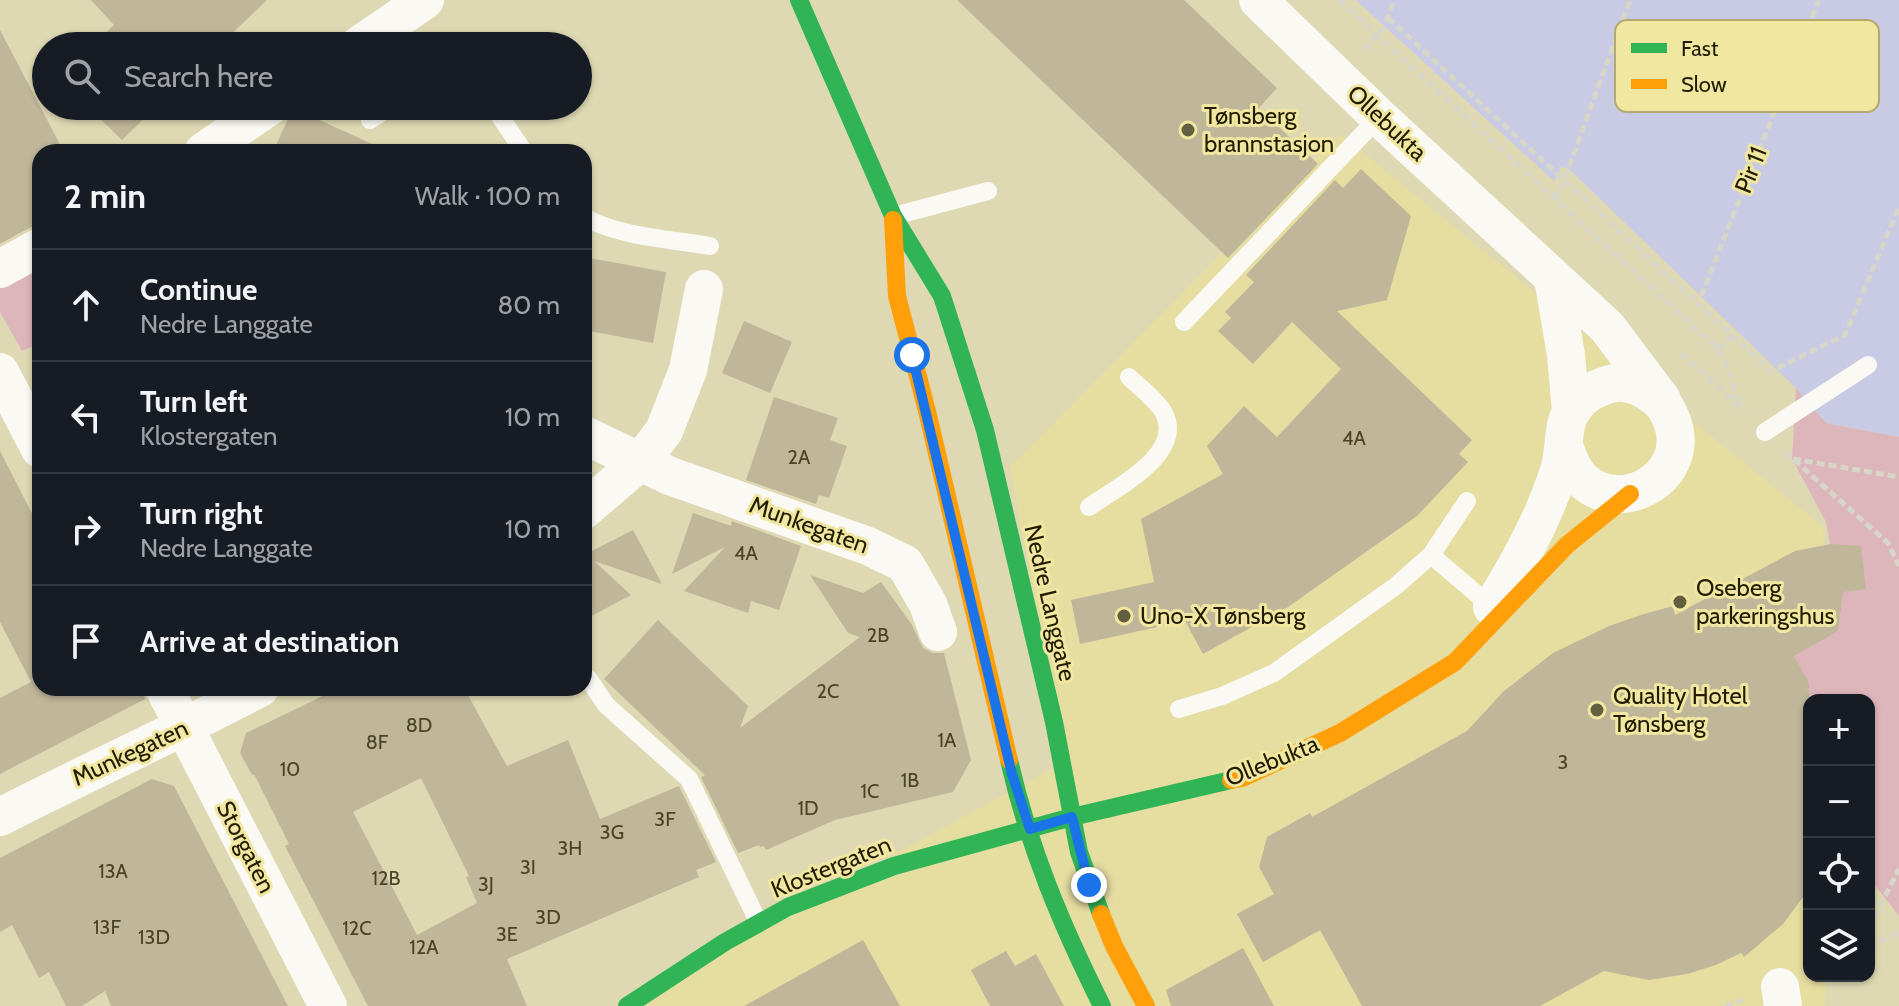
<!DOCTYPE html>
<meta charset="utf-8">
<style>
body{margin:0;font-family:Cabin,sans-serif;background:#20242c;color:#f1f3f6}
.controls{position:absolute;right:24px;bottom:24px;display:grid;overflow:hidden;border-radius:16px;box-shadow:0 2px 6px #0004}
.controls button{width:72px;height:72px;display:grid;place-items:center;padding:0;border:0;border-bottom:2px solid #363941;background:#171b24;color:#f1f3f6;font:40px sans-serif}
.stop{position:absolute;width:24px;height:24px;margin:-18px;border:6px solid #1a73e8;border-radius:50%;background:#fff}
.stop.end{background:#1a73e8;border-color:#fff;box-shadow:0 2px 8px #0008}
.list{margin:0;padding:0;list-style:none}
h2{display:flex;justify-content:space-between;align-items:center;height:104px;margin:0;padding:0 32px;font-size:34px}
h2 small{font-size:26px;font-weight:400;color:#9ea1a6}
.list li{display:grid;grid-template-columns:52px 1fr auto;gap:24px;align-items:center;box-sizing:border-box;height:112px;padding:0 32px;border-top:2px solid #363941}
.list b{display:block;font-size:30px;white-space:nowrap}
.list p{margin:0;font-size:26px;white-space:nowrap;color:#9ea1a6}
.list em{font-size:26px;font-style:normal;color:#9ea1a6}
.icon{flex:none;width:44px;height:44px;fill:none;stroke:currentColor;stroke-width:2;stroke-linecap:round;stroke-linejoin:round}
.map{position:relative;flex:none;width:1899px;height:1006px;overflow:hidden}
.search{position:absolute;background:#171b24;box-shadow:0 2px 6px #0004;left:32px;top:32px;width:560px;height:88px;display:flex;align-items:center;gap:20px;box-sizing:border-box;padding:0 28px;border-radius:44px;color:#9ea1a6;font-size:30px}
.panel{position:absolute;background:#171b24;box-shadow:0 2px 6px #0004;left:32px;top:144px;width:560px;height:552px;border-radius:24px}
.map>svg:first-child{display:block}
.built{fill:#e6dda1}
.green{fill:#ddb6bc}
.water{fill:#c9cae3}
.building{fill:#c0b699;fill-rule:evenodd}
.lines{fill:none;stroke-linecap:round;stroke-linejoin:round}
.path{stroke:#d7d6c9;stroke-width:5;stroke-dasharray:8 4;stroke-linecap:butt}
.lane{stroke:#faf9f4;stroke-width:18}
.street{stroke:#faf9f4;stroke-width:38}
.fast{stroke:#30b455;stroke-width:18}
.slow{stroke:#ff9f0a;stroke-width:18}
.route{stroke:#1a73e8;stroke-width:10}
.poi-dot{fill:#645f40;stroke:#f1e7a1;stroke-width:3}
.labels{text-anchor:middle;stroke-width:6;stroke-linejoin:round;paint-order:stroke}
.number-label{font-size:20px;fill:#4a4328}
.poi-label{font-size:24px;fill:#221d02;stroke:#f1e7a1;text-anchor:start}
.street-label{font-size:24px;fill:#221d02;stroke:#f1e7a1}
.key{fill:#f1e7a1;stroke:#b3aa71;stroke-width:2}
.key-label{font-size:22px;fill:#221d02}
</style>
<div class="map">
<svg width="1899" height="1006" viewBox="0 0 1899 1006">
<rect width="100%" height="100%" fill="#dfd9b3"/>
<!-- built -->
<path class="built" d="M1340 134 1823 527 1829 700H1809V976H1826L1825 1006H617L1064 762 1010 467Z"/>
<!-- green -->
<path class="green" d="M40 263V343L22 351 0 312V282Z
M1796 388 1826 423 1899 437V916L1869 878V700H1811L1788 641 1836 576 1826 522 1792 459Z"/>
<!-- water -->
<path class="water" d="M1356 0H1899V437L1826 423 1796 388 1568 168 1561 167 1554 181Z"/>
<!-- building -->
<path class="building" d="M91 0H267L219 46H92L114 25Z
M957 0H1184L1277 88 1259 108 1318 164 1228 258Z
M0 30 64 152H40V225L29 228 0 244Z
M87 106H157L122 140Z
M293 108 390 152H273Z
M1361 169 1411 216 1387 300 1337 311 1472 440 1459 454 1468 462 1417 516 1288 607 1203 654 1185 621 1080 644 1071 600 1154 582 1141 519 1223 474 1207 446 1244 406 1277 437 1341 369 1292 322 1253 364 1218 331 1231 318 1225 312 1254 282 1246 275 1335 180 1343 188Z
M584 257 666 272 653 343 584 330Z
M744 321 792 342 770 393 722 373Z
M774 397 838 418 830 440 847 446 829 498 819 495 816 504 746 480Z
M0 451 40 529V688H142L145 699 0 774V698L31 682 0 622Z
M693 513 731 526 732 521 801 546 779 610 751 601 748 613 684 591 725 547 672 574Z
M633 530 662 584 594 561 631 595 584 620V552L586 554Z
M1831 544 1861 546 1866 589 1843 592 1838 631 1794 656 1809 683V889L1783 924 1744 957 1741 953 1716 965 1687 974 1649 980 1604 971 1540 1006H1362L1320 930 1263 962 1237 914 1274 894 1259 867 1267 837 1310 813 1312 817 1467 731 1504 691 1553 653 1609 626 1644 614 1673 606 1675 615 1795 551Z
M810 575 863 593 881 582 912 625 923 648 933 653H944L971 760 953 792 835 820 766 850 764 846 760 847 759 845 738 853 701 777 705 775 604 679 658 620 748 706 740 728 860 637 848 633Z
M339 688H464L507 766 568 740 600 819 679 786 716 862 696 870 699 877 507 959 527 1006H368L285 846 289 844 254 774 252 775 240 753 246 733ZM421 778 469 876 466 877 477 903 417 935 353 812Z
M152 779 174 786 288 1006H111L105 991 82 1006H66L49 972 39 978 12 925 0 932V858Z
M863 940 900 1006H744Z
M1243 948 1274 1006H1171L1166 990Z
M1006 951 1015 966 1036 954 1064 1006H990L971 970Z"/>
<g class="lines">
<!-- path -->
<path class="path" d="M1339 0 1718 349 1725 361 1738 403
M1388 18 1771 371 1845 335 1899 207
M1364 50 1384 27 1394 0
M1553 198 1561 189 1630 0
M1701 296 1819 0
M1718 349 1732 335
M1681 353 1745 411
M1785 452 1888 543 1899 566
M1793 459 1899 477
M1869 928 1899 869
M1869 948 1899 932
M1725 1006 1743 1000"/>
<!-- lane -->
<path class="lane" d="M493 106 524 152
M370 120 391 106
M894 216 988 191
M584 217C620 237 670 239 710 246
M1184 322 1379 117
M1765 432 1868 365
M1089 507C1116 488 1185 454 1164 413 1157 400 1140 388 1129 377
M1431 555 1492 607
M588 678 606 705 689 779 759 923
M1179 709 1222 696 1274 673 1344 623 1397 585 1431 555 1467 501"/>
<!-- street -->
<path class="street" d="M1258 0 1379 117 1607 327 1662 400
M358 46 425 0
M203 152 270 106
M0 269 40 247
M1553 278 1566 355 1571 412
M0 372 40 449
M584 435 670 476 868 546 905 564 928 604 938 632
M584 510 641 461 664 431 688 370 704 289
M1492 607C1519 563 1543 520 1559 471 1565 453 1562 426 1571 412 1581 396 1593 389 1610 384 1626 380 1642 387 1655 397 1664 404 1667 409 1672 421 1694 481 1610 522 1575 471 1571 465 1568 456 1565 449
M164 688 328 1006
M0 817C86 773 174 733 260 688
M1780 987 1783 1006"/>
<!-- fast -->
<path class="fast" d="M799 0 893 216 942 296 985 430 1054 722 1079 852 1101 914
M1009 760C1029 848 1062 926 1102 1006
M627 1006 725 942 788 907 894 866 1072 817 1231 780"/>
<!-- slow -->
<path class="slow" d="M893 220 897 296 927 411 1009 760
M1231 780 1242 778 1340 733 1455 662 1567 545 1630 494
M1101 914 1114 946 1146 1006"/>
</g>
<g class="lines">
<!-- route -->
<path class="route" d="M912 355 1012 774 1030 829 1072 817 1089 885"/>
</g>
<!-- markers -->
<g class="poi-dot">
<circle cx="1188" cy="130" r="8"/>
<circle cx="1680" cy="602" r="8"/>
<circle cx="1124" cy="616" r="8"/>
<circle cx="1597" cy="710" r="8"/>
</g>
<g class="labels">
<!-- number labels -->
<g class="number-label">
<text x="1354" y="445">4A</text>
<text x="799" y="464">2A</text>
<text x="746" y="560">4A</text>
<text x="878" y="642">2B</text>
<text x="828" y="698">2C</text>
<text x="419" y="732">8D</text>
<text x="947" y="747">1A</text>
<text x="377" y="749">8F</text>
<text x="1563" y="769">3</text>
<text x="290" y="776">10</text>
<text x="910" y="787">1B</text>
<text x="870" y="798">1C</text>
<text x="808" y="815">1D</text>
<text x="665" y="826">3F</text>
<text x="612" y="839">3G</text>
<text x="570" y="855">3H</text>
<text x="528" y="874">3I</text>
<text x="113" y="878">13A</text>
<text x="386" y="885">12B</text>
<text x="486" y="891">3J</text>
<text x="548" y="924">3D</text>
<text x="107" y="934">13F</text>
<text x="357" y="935">12C</text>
<text x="507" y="941">3E</text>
<text x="154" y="944">13D</text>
<text x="424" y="954">12A</text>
</g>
<!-- poi labels -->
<g class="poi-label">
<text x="1204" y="124">Tønsberg<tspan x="1204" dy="28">brannstasjon</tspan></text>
<text x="1696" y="596">Oseberg<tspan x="1696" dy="28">parkeringshus</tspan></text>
<text x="1140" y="624">Uno-X Tønsberg</text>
<text x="1613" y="704">Quality Hotel<tspan x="1613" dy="28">Tønsberg</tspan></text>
</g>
<!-- street labels -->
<g class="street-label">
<text transform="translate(1387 123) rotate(43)" y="8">Ollebukta</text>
<text transform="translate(1751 170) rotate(-68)" y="8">Pir 11</text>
<text transform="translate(809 525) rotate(20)" y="8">Munkegaten</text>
<text transform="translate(1050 603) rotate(77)" y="8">Nedre Langgate</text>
<text transform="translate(130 753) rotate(-25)" y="8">Munkegaten</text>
<text transform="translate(1272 761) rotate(-22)" y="8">Ollebukta</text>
<text transform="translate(246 847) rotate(63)" y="8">Storgaten</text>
<text transform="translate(831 867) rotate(-22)" y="8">Klostergaten</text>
</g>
</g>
<!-- legend -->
<rect x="1615" y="20" width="264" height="92" rx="12" class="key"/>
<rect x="1631" y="43" width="36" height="10" fill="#30b455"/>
<rect x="1631" y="79" width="36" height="10" fill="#ff9f0a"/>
<g class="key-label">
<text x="1681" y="56">Fast</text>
<text x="1681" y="92">Slow</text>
</g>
</svg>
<div class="controls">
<button>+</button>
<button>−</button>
<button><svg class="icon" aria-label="locate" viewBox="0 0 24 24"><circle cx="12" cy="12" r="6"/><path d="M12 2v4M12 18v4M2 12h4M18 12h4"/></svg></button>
<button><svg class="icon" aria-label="layers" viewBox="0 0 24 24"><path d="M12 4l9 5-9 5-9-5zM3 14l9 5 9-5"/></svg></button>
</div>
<div class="stop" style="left:912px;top:355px"></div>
<div class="stop end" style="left:1089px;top:885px"></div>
<div class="search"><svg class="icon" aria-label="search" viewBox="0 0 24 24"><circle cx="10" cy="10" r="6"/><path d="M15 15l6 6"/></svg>Search here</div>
<section class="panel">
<h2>2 min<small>Walk · 100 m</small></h2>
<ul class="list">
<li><svg class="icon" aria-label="ahead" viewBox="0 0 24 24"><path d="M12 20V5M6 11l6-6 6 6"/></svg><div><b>Continue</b><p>Nedre Langgate</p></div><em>80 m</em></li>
<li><svg class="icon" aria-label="left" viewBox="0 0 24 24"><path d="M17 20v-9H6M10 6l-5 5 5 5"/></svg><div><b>Turn left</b><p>Klostergaten</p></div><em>10 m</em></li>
<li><svg class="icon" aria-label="right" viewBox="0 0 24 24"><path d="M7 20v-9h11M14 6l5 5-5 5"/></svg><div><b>Turn right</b><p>Nedre Langgate</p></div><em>10 m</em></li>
<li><svg class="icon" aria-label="arrive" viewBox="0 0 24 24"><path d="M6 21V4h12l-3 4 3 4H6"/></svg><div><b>Arrive at destination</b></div></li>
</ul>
</section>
</div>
